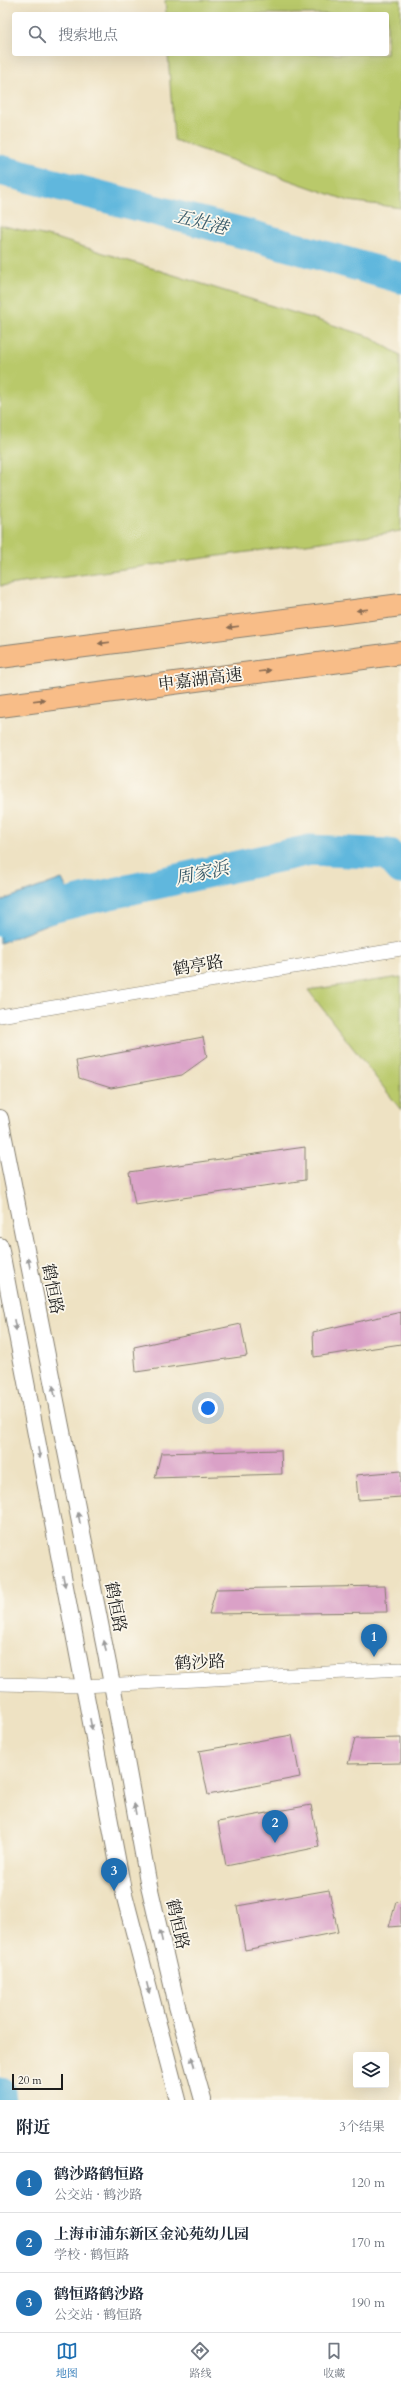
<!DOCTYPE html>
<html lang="zh">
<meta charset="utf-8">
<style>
body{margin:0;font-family:Cardo,"Noto Serif SC",serif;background:#f2f2f3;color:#1f2937}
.controls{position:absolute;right:12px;bottom:12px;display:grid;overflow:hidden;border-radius:4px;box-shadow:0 4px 16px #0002}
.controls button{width:36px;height:36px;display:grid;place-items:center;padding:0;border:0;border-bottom:1px solid #e0e1e3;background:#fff;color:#1f2937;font:20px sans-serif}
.scale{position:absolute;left:12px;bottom:10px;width:51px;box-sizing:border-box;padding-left:4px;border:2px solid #1c1c1c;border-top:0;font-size:11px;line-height:14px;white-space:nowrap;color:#1c1c1c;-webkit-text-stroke:3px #fbf7ec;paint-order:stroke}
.you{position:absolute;left:208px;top:1408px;width:14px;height:14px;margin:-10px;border:3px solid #fff;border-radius:50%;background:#1a73e8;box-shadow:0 0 0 6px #1a73e833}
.badge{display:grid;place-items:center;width:26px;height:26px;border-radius:50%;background:#1f6fb2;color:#fff;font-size:13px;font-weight:700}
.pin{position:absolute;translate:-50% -33px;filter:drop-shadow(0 1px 2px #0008)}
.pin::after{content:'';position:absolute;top:21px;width:14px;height:12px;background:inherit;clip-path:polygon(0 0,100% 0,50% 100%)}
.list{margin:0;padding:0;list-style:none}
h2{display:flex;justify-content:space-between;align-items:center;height:52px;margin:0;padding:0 16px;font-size:17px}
h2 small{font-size:13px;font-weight:400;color:#747a83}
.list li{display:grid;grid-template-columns:26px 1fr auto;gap:12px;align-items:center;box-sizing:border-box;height:60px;padding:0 16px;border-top:1px solid #e0e1e3}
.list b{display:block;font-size:15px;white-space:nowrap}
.list p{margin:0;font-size:13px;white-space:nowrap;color:#747a83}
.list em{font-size:13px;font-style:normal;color:#747a83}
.icon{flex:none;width:22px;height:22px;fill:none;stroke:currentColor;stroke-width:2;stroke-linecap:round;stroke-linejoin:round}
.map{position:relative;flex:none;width:401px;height:2100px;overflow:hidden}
.search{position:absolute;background:#fff;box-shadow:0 4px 16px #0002;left:12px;right:12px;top:12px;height:44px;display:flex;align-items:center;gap:10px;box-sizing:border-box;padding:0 14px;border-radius:4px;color:#747a83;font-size:15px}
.sheet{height:232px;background:#fff}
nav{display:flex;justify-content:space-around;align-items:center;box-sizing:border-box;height:56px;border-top:1px solid #e0e1e3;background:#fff;font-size:11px;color:#747a83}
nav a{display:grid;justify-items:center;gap:2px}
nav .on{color:#1f6fb2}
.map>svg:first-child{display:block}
.green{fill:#b9c96b;stroke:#6a7244}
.water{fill:#61b7dd;stroke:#3e6a7c}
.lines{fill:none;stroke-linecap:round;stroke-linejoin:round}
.river{stroke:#61b7dd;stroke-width:31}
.building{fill:#daa1c7}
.minor-casing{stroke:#857f70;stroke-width:14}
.tertiary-casing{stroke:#857f70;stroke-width:18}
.motorway-casing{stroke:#857f70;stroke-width:24}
.minor{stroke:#fff;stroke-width:13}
.tertiary{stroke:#fff;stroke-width:16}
.motorway{stroke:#f8bd88;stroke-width:22}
.oneway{fill:#8a6c52}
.oneway2{fill:#999}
.labels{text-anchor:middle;stroke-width:3.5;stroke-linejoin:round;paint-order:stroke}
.street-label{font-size:17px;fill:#1c1c1c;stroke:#fbf7ec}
.water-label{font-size:18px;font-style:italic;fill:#385a69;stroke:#fbf7ec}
</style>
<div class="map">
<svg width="401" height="2100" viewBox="0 0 401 2100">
<rect width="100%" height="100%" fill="#fbf7ec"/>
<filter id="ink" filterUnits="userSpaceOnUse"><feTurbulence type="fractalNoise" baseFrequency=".025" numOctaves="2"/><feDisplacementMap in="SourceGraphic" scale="8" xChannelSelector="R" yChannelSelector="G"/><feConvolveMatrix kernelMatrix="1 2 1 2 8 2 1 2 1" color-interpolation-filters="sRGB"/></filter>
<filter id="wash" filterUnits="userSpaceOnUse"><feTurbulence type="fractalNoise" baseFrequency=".012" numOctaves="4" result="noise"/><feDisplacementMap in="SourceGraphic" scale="16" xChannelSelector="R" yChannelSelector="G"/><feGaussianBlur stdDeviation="0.9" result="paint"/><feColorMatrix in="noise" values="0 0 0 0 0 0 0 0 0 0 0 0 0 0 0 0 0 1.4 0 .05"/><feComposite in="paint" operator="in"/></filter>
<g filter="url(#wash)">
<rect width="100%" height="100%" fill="#eee2c3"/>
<!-- green -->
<path class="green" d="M165 0H401V208L349 201 174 140 168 54H387V14H166Z
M0 225 59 239 368 336 400 355 401 531 0 586Z
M401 977V1110L308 990Z"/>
<!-- water -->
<path class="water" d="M62 879 79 913 0 943V901Z"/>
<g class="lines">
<!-- river -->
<path class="river" d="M0 170 239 232 401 278
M0 921 87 899 310 850 388 854 401 869
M0 2092 1 2100"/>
</g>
<g id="blocks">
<!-- building -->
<path class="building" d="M203 1037 207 1057 182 1075 111 1088 79 1078 76 1061Z
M305 1147V1180L135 1205 129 1172Z
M401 1312V1344L314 1357 313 1332Z
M241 1324 247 1356 136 1372 134 1347Z
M281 1450 282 1474 155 1478 161 1453Z
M401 1471V1497L358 1500 356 1475Z
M385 1586 387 1612 209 1614 216 1589Z
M292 1735 300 1777 208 1795 199 1751Z
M401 1738V1763L348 1764 355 1739Z
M311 1805 319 1847 226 1866 218 1822Z
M329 1890 338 1932 245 1950 237 1906Z
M401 1901V1926L389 1927 396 1902Z"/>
</g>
</g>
<g filter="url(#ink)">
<use href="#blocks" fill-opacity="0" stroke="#857f70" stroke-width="1"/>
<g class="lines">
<defs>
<path id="minor" d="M0 1016 401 949
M0 1684 84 1686 401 1669"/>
<path id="tertiary" d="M0 1118 112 1684 148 1881 177 2006 203 2100
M0 1246 123 1890 178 2100"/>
<path id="motorway" d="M0 657 401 605
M0 706 401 653"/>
</defs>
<!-- minor casing -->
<use href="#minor" class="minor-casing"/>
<!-- tertiary casing -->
<use href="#tertiary" class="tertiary-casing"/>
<!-- motorway casing -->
<use href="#motorway" class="motorway-casing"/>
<!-- minor -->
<use href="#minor" class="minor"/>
<!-- tertiary -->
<use href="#tertiary" class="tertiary"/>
<!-- motorway -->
<use href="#motorway" class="motorway"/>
</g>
<!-- one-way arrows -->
<defs><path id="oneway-solid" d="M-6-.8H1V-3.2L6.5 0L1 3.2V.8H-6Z"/></defs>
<g class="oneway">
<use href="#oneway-solid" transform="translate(362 610) rotate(173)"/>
<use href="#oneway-solid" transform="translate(233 627) rotate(173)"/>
<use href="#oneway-solid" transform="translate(104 643) rotate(173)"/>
<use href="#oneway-solid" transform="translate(265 671) rotate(-7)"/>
<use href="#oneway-solid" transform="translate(39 700) rotate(-7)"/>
</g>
<g class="oneway2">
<use href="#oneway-solid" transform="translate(29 1263) rotate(-101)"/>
<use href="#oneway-solid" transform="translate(15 1325) rotate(79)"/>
<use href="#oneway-solid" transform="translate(54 1391) rotate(-101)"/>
<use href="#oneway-solid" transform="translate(39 1453) rotate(79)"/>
<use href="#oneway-solid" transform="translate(79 1518) rotate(-101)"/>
<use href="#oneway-solid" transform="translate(64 1581) rotate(79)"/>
<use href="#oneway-solid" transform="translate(105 1646) rotate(-101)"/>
<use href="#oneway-solid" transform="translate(91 1724) rotate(79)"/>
<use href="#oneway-solid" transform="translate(135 1809) rotate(-100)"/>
<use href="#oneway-solid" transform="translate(161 1936) rotate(-103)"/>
<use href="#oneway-solid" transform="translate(148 1988) rotate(76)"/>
<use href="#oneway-solid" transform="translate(193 2062) rotate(-106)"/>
</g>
</g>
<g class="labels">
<!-- street labels -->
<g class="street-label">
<text transform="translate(200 679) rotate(-7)" y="6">申嘉湖高速</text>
<text transform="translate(198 965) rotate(-10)" y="6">鹤亭路</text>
<text transform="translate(53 1289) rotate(79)" y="6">鹤恒路</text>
<text transform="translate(116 1607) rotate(79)" y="6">鹤恒路</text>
<text transform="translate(200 1662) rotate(-3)" y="6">鹤沙路</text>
<text transform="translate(178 1924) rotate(77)" y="6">鹤恒路</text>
</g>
<!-- water labels -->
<g class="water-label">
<text transform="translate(201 222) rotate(14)" y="6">五灶港</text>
<text transform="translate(202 873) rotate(-12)" y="6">周家浜</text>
</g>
</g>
</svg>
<div class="controls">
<button><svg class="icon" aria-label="layers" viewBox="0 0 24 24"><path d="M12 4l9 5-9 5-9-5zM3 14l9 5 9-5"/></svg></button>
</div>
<div class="scale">20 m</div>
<div class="you"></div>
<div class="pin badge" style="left:374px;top:1657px">1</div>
<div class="pin badge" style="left:275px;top:1843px">2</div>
<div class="pin badge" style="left:114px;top:1891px">3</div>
<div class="search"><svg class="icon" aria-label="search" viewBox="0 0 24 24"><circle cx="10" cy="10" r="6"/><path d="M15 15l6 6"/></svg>搜索地点</div>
</div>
<section class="sheet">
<h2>附近<small>3个结果</small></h2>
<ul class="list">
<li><span class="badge">1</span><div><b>鹤沙路鹤恒路</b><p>公交站 · 鹤沙路</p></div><em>120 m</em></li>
<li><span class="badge">2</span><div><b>上海市浦东新区金沁苑幼儿园</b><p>学校 · 鹤恒路</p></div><em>170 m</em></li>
<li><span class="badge">3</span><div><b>鹤恒路鹤沙路</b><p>公交站 · 鹤恒路</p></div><em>190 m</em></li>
</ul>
</section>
<nav>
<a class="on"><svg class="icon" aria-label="map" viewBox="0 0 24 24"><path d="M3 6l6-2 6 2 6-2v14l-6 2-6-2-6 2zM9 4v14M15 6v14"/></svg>地图</a>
<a><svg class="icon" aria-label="directions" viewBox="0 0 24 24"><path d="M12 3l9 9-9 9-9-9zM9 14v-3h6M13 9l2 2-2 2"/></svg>路线</a>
<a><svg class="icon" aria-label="saved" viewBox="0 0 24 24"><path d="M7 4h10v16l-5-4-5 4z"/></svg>收藏</a>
</nav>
